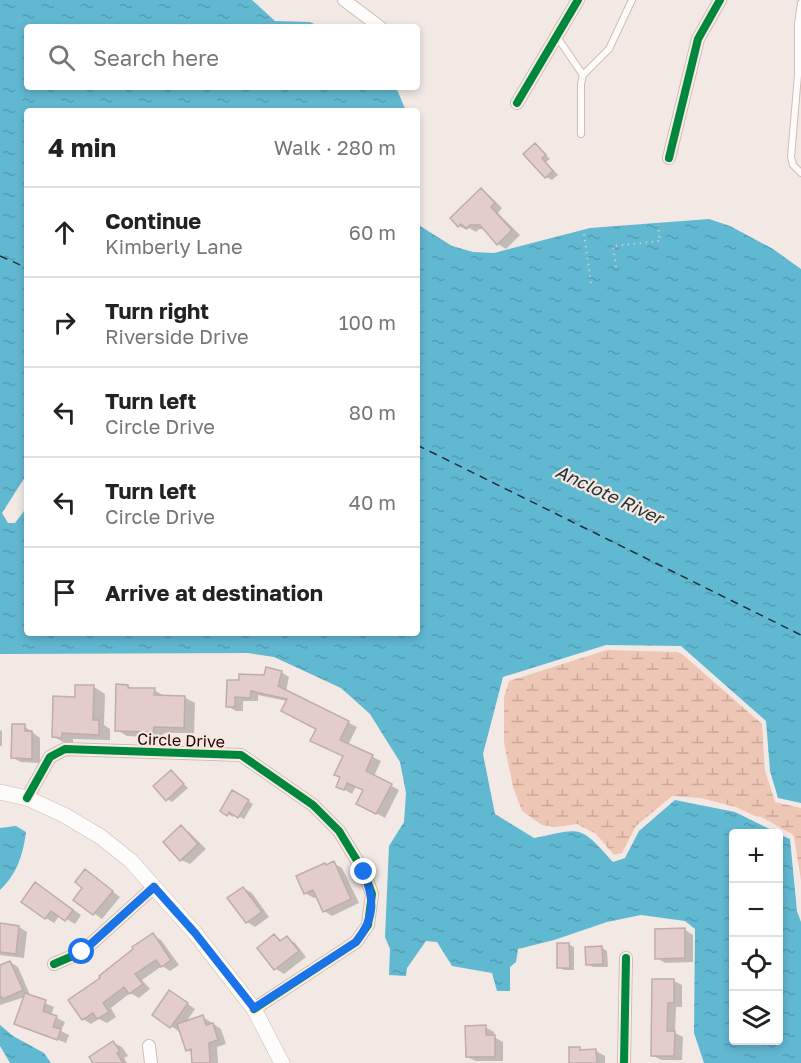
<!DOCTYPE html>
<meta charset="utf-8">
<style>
body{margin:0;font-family:"Golos Text",sans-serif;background:#f6f6f6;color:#222}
.controls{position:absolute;right:18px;bottom:18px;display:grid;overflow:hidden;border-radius:6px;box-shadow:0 3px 9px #0003}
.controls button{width:54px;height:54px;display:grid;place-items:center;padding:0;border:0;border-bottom:2px solid #e0e0e0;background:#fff;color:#222;font:30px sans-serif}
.stop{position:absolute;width:18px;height:18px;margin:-14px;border:4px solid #1a73e8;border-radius:50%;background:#fff}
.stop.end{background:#1a73e8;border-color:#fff;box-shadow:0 2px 6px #0008}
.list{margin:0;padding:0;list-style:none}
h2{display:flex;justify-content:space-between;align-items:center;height:78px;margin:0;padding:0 24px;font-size:26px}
h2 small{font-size:20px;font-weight:400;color:#767676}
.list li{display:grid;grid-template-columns:39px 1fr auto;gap:18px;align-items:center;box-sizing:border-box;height:90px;padding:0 24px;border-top:2px solid #e0e0e0}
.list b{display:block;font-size:22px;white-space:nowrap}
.list p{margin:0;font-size:20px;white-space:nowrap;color:#767676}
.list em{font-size:20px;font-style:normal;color:#767676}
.icon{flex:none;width:33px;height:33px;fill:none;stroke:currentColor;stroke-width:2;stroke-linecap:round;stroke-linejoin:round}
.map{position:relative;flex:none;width:801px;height:1063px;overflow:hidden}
.search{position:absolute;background:#fff;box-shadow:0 3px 9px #0003;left:24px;top:24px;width:396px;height:66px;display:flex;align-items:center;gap:15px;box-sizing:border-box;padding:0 21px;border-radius:6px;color:#767676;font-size:22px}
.panel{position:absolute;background:#fff;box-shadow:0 3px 9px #0003;left:24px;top:108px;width:396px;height:528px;border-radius:6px}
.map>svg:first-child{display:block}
.wetland{fill:url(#wetland-marsh)}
.water{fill:url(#water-ripples)}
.shadow{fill:#0003}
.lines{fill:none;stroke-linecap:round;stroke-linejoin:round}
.ferry{stroke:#1d3139;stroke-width:1.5;stroke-dasharray:8 6;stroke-linecap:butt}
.building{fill:#e3cdca;stroke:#c0acaa;stroke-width:1.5}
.service-casing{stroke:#cfbcb4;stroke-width:8}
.minor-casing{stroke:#cfbcb4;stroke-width:14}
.tertiary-casing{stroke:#cfbcb4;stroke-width:16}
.path{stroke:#cfcbcb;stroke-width:2;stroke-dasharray:1.5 4.5;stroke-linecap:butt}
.service{stroke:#fdfcfb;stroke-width:6}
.minor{stroke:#fdfcfb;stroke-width:12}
.tertiary{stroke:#fdfcfb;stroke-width:15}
.cycleway-casing{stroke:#f8e6df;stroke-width:11}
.cycleway{stroke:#00873e;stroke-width:8}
.route{stroke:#1a73e8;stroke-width:8}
.labels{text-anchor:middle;stroke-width:4.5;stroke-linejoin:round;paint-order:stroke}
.street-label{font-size:16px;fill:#1d0300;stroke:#f8e6df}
.water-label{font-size:18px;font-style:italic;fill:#1d3139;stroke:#f8e6df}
</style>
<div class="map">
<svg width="801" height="1063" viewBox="0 0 801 1063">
<defs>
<pattern id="wetland-marsh" width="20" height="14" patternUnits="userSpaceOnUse" patternTransform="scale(1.5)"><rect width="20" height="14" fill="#eec6b5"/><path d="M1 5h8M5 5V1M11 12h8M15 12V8" fill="none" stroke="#cca89a"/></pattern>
<pattern id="water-ripples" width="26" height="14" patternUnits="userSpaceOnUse" patternTransform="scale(1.5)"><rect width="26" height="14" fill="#61b8d1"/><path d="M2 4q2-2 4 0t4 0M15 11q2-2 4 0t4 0" fill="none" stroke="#549db2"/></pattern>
</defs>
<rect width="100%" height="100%" fill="#f2e9e5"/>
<!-- wetland -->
<path class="wetland" d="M607 650 677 652 682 654 762 724 765 771 775 802 801 808V880L794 837 792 834 761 817 755 816 736 807 700 798 672 796 636 826 622 853 614 855 596 834 577 824 556 827 542 825 522 811 513 787 504 742V697L509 681Z"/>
<!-- water -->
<path class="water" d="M0 0H252L275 21 310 22 321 27H27V87H396L406 111H27V474L2 513 8 523H15L27 507V633H417V224L452 246 473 252 494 253 590 228 709 219 730 226 773 249 801 269V803L778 798 770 771 766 721 681 646 606 645 503 677 483 754 495 814 534 838C582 828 579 824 613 862L625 858 639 831 675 800 735 812 778 833 734 834V1040H778V834L790 839 797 911 801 922V1063H704L694 1033 695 929 685 921 641 915 607 922 554 940 518 949 516 962 510 967V991H497L492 973 452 966 437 942 426 941 407 968 406 976 389 975 390 949 385 937 389 846 404 822 406 793 400 762 370 714 341 688 274 657 248 653 0 654Z
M16 826 26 832C23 855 17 874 0 890V828Z
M0 1025 13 1036 44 1053 51 1063H10L0 1046Z"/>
<!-- shadow -->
<path class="shadow" d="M535 145 550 159 546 162 558 175 552 180 546 177 525 154Z
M481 190 489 195 502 208 498 213 520 235 506 249 498 244 486 229H479L476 232 469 228 467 230 459 226Z
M281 672 289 677 286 691 357 727 348 745 381 761 374 776 399 790 385 818 366 808 365 790 356 786 352 794 338 786 342 778 344 756 287 701 258 695V701H243V711H236L227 706 241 682Z
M118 686H128L134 689 154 690 166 697H184L195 703 194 733H164V738L127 736 117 730Z
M94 687 105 694 104 725 110 729V740L73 739V744L65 743 54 737 76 698Z
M24 726 40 738V763L21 762 13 758Z
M0 730 2 731V746H0Z
M171 772 188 788 172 802 167 799Z
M233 792 253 804 244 819 235 814 233 817 222 811Z
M181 827 189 832 206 849 190 864 181 860Z
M333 863 342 868 359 903 332 916 324 911 317 897 314 898 305 893 298 877Z
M85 871 120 897 102 919 75 900 84 888Z
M243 888 252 893 269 917 255 927 247 922Z
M44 889 81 915 75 924 60 915 54 923 46 918Z
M0 925 19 927 27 932 24 958 0 955Z
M685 930 693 935V962L665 963 657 958Z
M153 935 161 940 179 965 170 971 162 966 142 980 150 989 139 998 130 993 111 1008 116 1017 107 1023 99 1019 91 1024 83 1019 103 978Z
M274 936 283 941 287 938 295 943 306 957 284 974 276 969 259 948Z
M568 944 574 947V970H564L559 967Z
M602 948 607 951 608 967H593L587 964Z
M10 962 18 967 31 997 54 1007 51 1015 65 1022 61 1031 69 1035 66 1043 16 1023 25 997 0 1005V967Z
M674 981 682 985V1007H676L675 1033 683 1037 682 1060H661L652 1055Z
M178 997 195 1009 186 1022 203 1017 221 1029 226 1044 217 1047 218 1063H193V1053L187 1050 181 1033 154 1014Z
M485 1027 494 1032V1037L503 1042V1061H476L467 1057Z
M114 1043 122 1047 128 1056 124 1058 127 1063H95Z
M579 1048 585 1051H596L605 1056V1063H571Z"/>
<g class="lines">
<!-- ferry -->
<path class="ferry" d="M0 256 27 268
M417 445 801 635"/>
</g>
<!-- building -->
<path class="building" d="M535 143 546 155 542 158 553 171 545 178 523 154Z
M481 188 495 203 491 207 512 230 497 245 480 225H470L466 228 461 224 458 227 450 218Z
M266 667 282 671 278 686 349 721 340 740 373 755 366 771 392 784 376 814 356 804 363 790 347 783 344 790 336 787 340 777 334 775 343 756 310 741 316 729 281 711 287 699 251 691 250 698 235 697V707H226L227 680H239V674L264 675Z
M116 684 128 685V688H155L154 695 185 696 184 728 154 727 153 732 115 731Z
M75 685H94L93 720H99V735L62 733V738L52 737 53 696 75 697Z
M12 724H25V731H32V759L11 758Z
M171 770 184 784 166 801 153 786Z
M232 790 249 800 238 818 229 812 227 816 220 811Z
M181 825 198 844 180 861 163 842Z
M334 861 351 899 323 912 313 890 304 894 296 876 325 863 326 865Z
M85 869 113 891 93 915 73 900 82 888 75 882Z
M35 882 73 910 65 921 51 911 45 919 21 902Z
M243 887 262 912 246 923 227 898Z
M0 923 19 926 16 954 0 952Z
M685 928V958L655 959V929Z
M153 933 171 960 161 967 156 960 135 974 143 984 129 994 124 987 103 1003 109 1012 97 1019 93 1013 82 1020 68 1000 100 978 99 976 133 949 132 947Z
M274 934 280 941 287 936 299 951 274 970 257 948Z
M557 943H569L570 968H557Z
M602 946 603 964 586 965 585 947Z
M10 961 23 990 3 999 2 997 0 998V965Z
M652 979H674V1003H668L667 1031H675L674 1056H651Z
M169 990 188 1003 170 1028 152 1015Z
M25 993 46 1000 43 1011 57 1016 53 1027 61 1029 57 1040 14 1024Z
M203 1015 206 1025 213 1023 218 1040 209 1043 210 1063H192L191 1049 186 1051 177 1024Z
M486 1025V1035H495V1057H466L465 1026Z
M113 1041 120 1051 117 1053 123 1063H93L89 1057Z
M569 1047H580V1050L596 1049 597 1063H569Z"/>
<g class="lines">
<defs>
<path id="service" d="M801 3 798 24V75L791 157 793 165 801 173
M557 37 583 75
M581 134V84L583 75 609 49 632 0"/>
<path id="minor" d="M344 0 380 27
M517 103 578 0
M669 158 698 39 720 0
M27 798 50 757 65 749 241 755 313 805 339 831 364 872 372 894 368 925 356 942 254 1009
M54 964 82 952 154 887
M149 1046 151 1063
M624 1063 626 958"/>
<path id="tertiary" d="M0 792 27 798 64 815 101 837 131 861 195 933 254 1009 282 1063"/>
</defs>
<!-- service casing -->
<use href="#service" class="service-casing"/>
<!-- minor casing -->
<use href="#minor" class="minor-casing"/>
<!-- tertiary casing -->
<use href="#tertiary" class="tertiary-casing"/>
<!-- path -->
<path class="path" d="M584 234 591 283
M616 267 613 246 660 241 658 225"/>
<!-- service -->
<use href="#service" class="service"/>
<!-- minor -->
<use href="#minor" class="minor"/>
<!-- tertiary -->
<use href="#tertiary" class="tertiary"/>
<defs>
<path id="cycleway" d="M517 103 578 0
M669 158 698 39 720 0
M27 798 50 757 65 749 241 755 313 805 339 831 364 872 372 894 368 925 356 942 254 1009
M54 964 82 952 154 887
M624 1063 626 958"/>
</defs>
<!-- cycleway casing -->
<use href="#cycleway" class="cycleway-casing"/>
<!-- cycleway -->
<use href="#cycleway" class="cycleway"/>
</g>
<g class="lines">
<!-- route -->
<path class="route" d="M82 952 154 887 195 933 254 1008 356 942C376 917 374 900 364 872"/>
</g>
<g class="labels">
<!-- street labels -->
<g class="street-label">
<text transform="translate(181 740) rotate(2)" y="6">Circle Drive</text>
</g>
<!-- water labels -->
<g class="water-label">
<text transform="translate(609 495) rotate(25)" y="6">Anclote River</text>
</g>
</g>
</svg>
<div class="controls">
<button>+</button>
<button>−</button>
<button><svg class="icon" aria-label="locate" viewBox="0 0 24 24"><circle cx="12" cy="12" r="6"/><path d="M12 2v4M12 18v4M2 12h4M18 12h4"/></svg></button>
<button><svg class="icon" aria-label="layers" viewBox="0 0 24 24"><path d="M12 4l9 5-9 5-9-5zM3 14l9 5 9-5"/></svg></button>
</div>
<div class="stop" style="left:82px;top:952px"></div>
<div class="stop end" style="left:364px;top:872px"></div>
<div class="search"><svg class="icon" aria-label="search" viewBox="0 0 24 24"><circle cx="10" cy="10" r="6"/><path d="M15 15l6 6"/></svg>Search here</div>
<section class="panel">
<h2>4 min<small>Walk · 280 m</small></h2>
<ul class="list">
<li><svg class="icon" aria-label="ahead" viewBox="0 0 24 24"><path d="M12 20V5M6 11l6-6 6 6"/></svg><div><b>Continue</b><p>Kimberly Lane</p></div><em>60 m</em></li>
<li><svg class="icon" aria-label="right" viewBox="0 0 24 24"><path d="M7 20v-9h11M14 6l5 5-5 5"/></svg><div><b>Turn right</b><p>Riverside Drive</p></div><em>100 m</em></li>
<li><svg class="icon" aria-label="left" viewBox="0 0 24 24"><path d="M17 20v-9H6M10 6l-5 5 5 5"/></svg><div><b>Turn left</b><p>Circle Drive</p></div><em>80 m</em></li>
<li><svg class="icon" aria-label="left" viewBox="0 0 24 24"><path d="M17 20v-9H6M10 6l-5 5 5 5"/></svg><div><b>Turn left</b><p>Circle Drive</p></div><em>40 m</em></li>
<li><svg class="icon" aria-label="arrive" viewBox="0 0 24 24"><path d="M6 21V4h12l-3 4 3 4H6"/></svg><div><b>Arrive at destination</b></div></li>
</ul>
</section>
</div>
